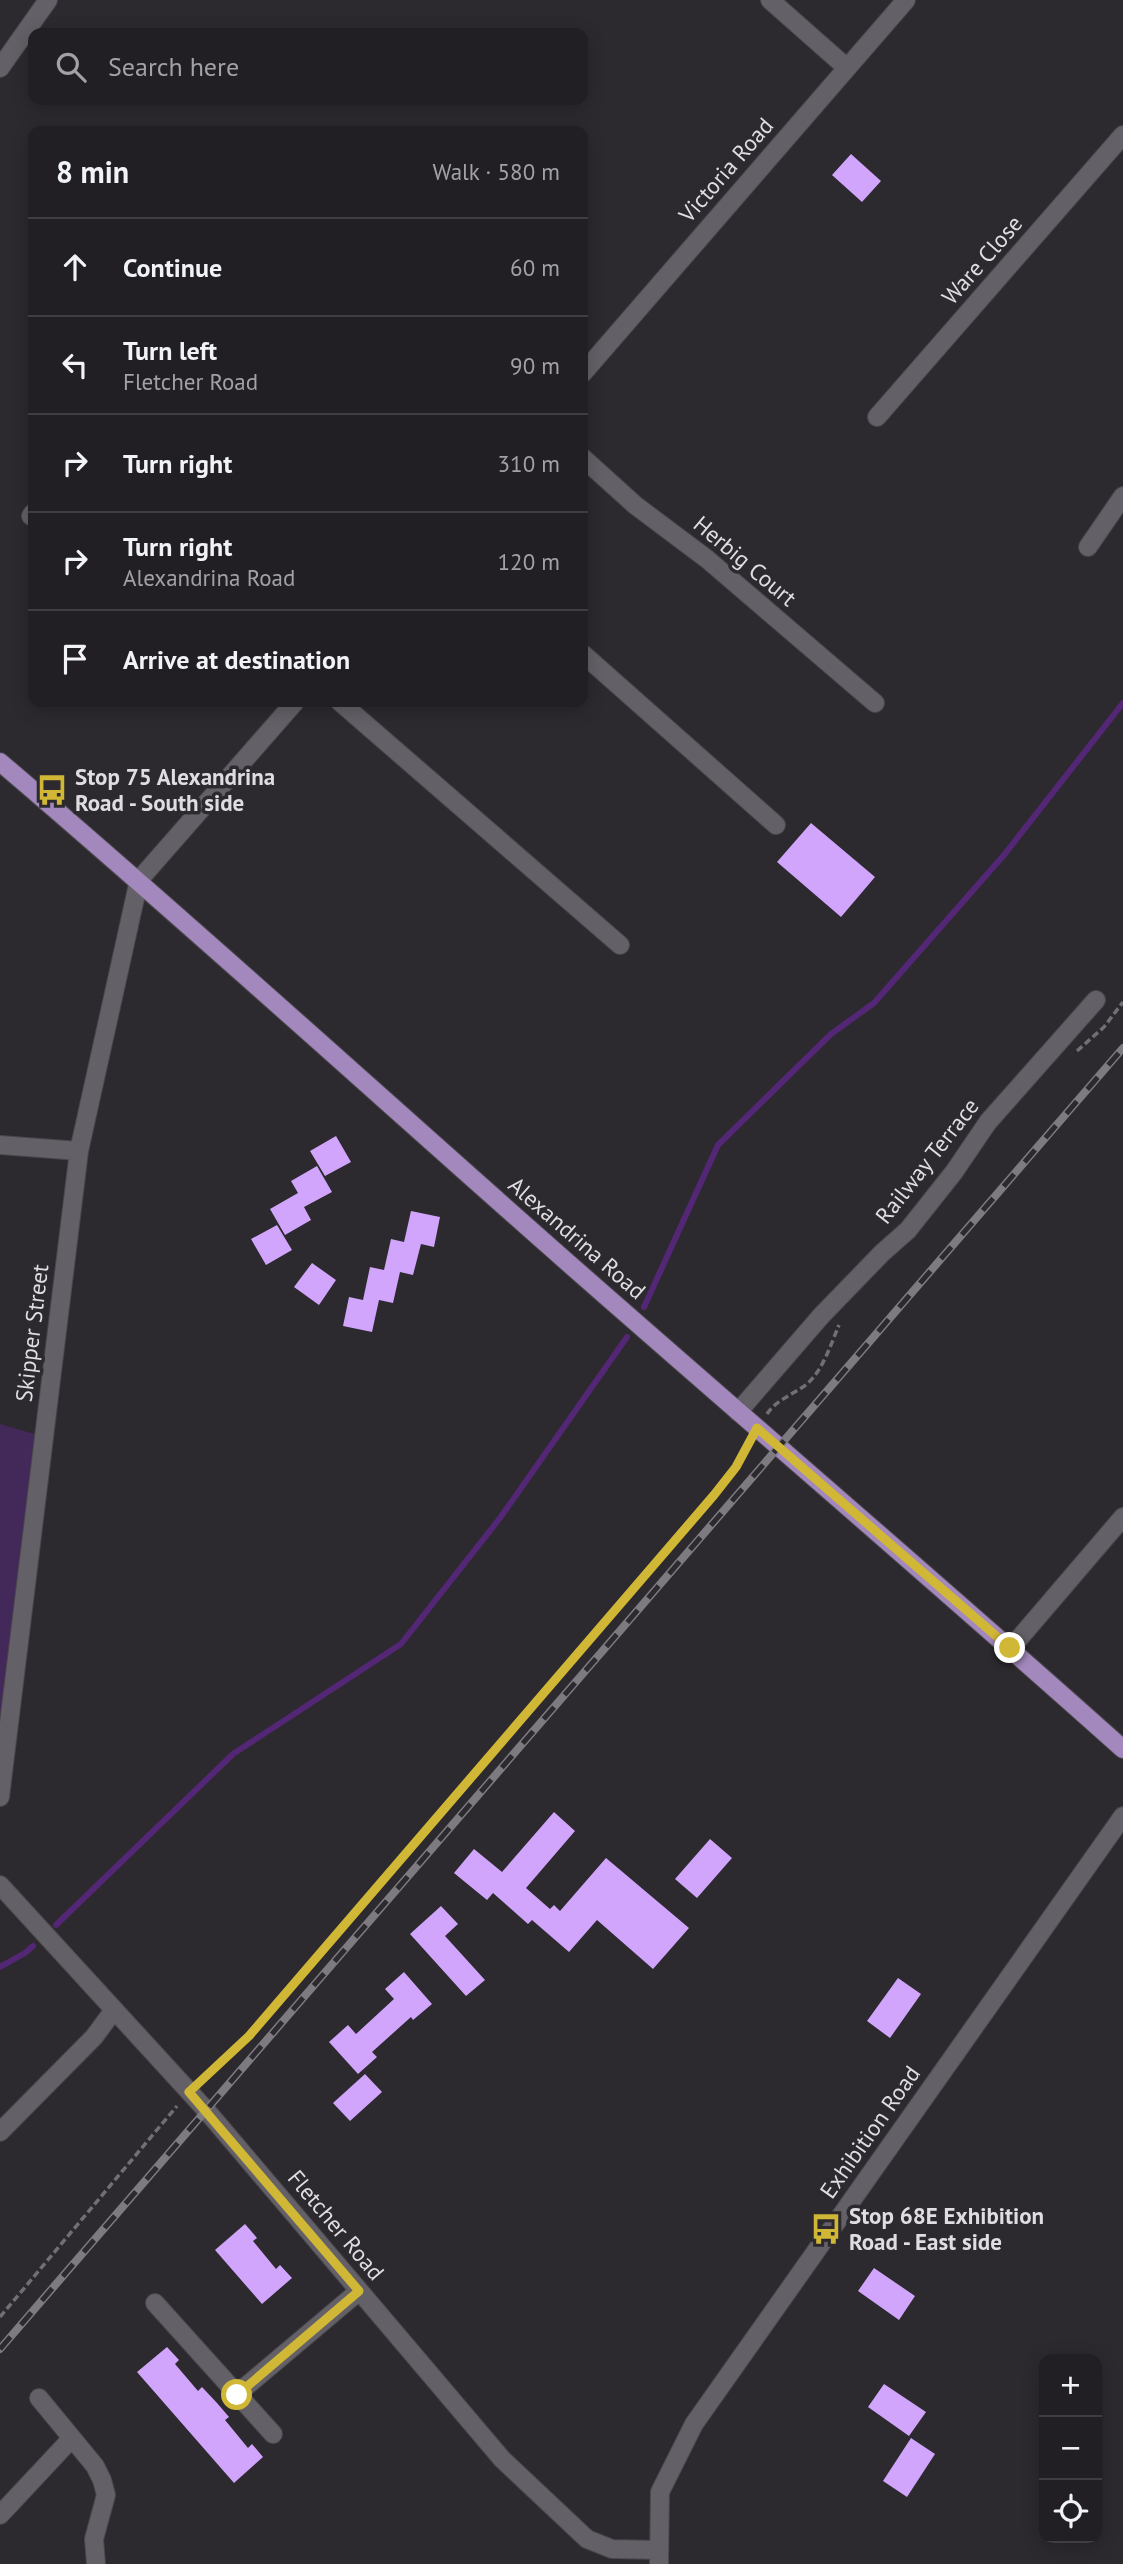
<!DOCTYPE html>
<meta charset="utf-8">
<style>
body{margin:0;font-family:"PT Sans",sans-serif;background:#29272b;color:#f1f3f6}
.controls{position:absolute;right:21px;bottom:21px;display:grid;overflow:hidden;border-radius:14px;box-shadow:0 4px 18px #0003}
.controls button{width:63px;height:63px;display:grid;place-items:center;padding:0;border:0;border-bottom:2px solid #3e3d41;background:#211f23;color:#f1f3f6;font:35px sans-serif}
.stop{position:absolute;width:21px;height:21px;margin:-16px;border:5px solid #d1b736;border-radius:50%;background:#fff}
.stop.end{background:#d1b736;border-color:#fff;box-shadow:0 2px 7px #0008}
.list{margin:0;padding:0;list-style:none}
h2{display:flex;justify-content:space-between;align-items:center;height:91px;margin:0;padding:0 28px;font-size:30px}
h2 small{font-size:23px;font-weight:400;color:#a2a2a6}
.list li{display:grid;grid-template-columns:46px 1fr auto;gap:21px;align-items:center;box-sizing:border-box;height:98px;padding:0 28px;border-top:2px solid #3e3d41}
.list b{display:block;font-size:26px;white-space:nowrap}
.list p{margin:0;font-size:23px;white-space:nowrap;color:#a2a2a6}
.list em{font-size:23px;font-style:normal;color:#a2a2a6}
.icon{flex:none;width:38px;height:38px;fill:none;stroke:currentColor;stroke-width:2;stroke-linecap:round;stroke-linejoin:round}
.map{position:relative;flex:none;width:1123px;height:2564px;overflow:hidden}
.search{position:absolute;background:#211f23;box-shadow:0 4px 18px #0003;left:28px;top:28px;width:560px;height:77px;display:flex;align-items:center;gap:18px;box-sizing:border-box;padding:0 24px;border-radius:14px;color:#a2a2a6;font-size:26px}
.panel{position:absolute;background:#211f23;box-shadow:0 4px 18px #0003;left:28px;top:126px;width:560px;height:581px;border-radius:14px}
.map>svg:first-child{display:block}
.green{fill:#422959}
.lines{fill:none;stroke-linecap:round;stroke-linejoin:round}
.stream{stroke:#532775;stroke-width:6}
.building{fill:#d1a5fc}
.minor-casing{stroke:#4a474c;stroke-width:20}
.major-casing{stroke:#4a474c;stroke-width:20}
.path{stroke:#716f74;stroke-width:3.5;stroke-dasharray:7 3.5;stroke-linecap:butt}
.minor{stroke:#636067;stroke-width:18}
.major{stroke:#a288bc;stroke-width:18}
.rail-casing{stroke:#7d7b80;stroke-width:8}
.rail{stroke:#2c292f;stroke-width:5;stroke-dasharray:16;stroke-linecap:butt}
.route{stroke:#d1b736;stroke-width:9}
.labels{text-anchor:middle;stroke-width:7;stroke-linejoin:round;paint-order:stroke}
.street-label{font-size:23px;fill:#dfdde1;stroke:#2c292f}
.poi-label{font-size:23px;font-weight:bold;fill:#dfdde1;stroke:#2c292f;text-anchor:start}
</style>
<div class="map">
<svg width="1123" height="2564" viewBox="0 0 1123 2564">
<rect width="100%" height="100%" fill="#2c292f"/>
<!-- green -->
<path class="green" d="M0 1424 41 1436 0 1771Z"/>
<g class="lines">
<!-- stream -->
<path class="stream" d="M644 1307 718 1145 831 1034 874 1003 1004 855 1123 703
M56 1925 233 1754 401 1644 500 1518 627 1337
M0 1967 25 1953 33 1946"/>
</g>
<!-- building -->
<path class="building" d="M851 154 881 181 862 202 832 175Z
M811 823 875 877 841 917 777 862Z
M336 1136 351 1162 325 1176 310 1151Z
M317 1166 332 1192 304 1207 311 1220 285 1235 270 1209 298 1193 291 1181Z
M411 1211 440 1217 434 1247 421 1244 413 1275 400 1272 393 1303 379 1300 372 1332 343 1326 349 1297 363 1300 370 1267 384 1270 391 1239 404 1242Z
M277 1225 292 1250 266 1265 251 1239Z
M312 1263 336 1280 319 1305 294 1287Z
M554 1812 575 1831 526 1888 550 1909 554 1905 560 1911 606 1858 689 1928 653 1969 597 1920 569 1952 532 1920 528 1924 493 1893 487 1900 454 1873 474 1849 502 1872Z
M710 1839 732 1858 697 1898 675 1879Z
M441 1906 458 1924 445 1936 485 1980 466 1996 410 1934Z
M404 1972 432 2004 413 2020 411 2017 372 2052 377 2057 358 2074 329 2042 348 2025 356 2034 394 1999 385 1989Z
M898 1978 921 1994 890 2038 867 2021Z
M365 2074 382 2092 350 2121 333 2103Z
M245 2224 257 2238 253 2241 276 2269 280 2265 292 2278 262 2304 215 2250Z
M874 2268 915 2296 899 2320 858 2291Z
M167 2347 179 2360 175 2364 198 2391 202 2387 217 2403 229 2417 225 2420 248 2448 252 2444 263 2457 234 2483 137 2372Z
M884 2384 926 2412 909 2436 868 2407Z
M911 2438 935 2454 907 2497 883 2481Z"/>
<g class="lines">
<defs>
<path id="minor" d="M770 0 847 68
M0 68 48 0
M583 373 906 0
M877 417 1123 135
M583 458 635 505 707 559 875 703
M31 516 33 513
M1088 547 1123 496
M583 654 776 825
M340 702 620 945
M0 1145 79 1151
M738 1412 821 1316 882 1253 908 1230 954 1172 988 1122 1096 1000
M1011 1648 1123 1517
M0 1797 79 1151 139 880 295 702
M0 1885 206 2110 502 2459 587 2539 612 2549 659 2550
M0 2132 94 2037 114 2010
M155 2303 273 2434
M237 2394 359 2291
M39 2398 95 2466 102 2480 106 2495 94 2539 96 2564
M0 2515 72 2438
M659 2564 660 2492 694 2424 1123 1816"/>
<path id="major" d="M0 762C195 928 383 1100 575 1269 757 1429 942 1587 1123 1749"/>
</defs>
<!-- minor casing -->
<use href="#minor" class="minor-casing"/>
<!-- major casing -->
<use href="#major" class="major-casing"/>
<!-- path -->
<path class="path" d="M1077 1051 1104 1027 1123 1002
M767 1414C776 1400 794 1394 807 1384 823 1370 831 1344 839 1325
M202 2081 249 2036 714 1495 736 1467 748 1444
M0 2317 177 2106"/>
<!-- minor -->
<use href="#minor" class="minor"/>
<!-- major -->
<use href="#major" class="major"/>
<defs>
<path id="rail" d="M0 2349 1123 1048"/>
</defs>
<!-- rail casing -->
<use href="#rail" class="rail-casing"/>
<!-- rail -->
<use href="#rail" class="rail"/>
</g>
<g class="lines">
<!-- route -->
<path class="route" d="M237 2395 359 2291 189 2092 249 2036 714 1495 736 1467 757 1428 1010 1648"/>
</g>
<!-- icons -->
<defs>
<symbol id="bus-bare" viewBox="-9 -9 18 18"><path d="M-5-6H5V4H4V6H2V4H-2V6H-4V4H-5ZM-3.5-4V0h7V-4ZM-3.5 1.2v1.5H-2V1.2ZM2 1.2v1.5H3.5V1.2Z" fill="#d1b736" stroke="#2c292f" stroke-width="2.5" paint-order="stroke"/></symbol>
</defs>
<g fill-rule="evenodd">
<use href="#bus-bare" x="30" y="768" width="44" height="44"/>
<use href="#bus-bare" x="804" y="2207" width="44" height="44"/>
</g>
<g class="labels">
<!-- street labels -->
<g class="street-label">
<text transform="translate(726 170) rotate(-49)" y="8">Victoria Road</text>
<text transform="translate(982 260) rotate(-49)" y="8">Ware Close</text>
<text transform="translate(745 561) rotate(40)" y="8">Herbig Court</text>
<text transform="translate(927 1161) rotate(-52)" y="8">Railway Terrace</text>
<text transform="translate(577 1238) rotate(41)" y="8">Alexandrina Road</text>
<text transform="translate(32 1333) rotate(-83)" y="8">Skipper Street</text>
<text transform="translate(870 2132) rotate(-55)" y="8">Exhibition Road</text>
<text transform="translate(336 2225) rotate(50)" y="8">Fletcher Road</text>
</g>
<!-- poi labels -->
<g class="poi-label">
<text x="75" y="785">Stop 75 Alexandrina<tspan x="75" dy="26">Road - South side</tspan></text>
<text x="849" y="2224">Stop 68E Exhibition<tspan x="849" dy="26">Road - East side</tspan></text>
</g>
</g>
</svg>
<div class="controls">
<button>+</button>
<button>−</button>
<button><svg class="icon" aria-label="locate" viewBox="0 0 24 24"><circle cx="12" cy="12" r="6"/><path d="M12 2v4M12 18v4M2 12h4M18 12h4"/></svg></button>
</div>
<div class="stop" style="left:237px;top:2395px"></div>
<div class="stop end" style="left:1010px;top:1648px"></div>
<div class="search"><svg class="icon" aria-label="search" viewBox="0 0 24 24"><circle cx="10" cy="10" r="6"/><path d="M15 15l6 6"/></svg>Search here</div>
<section class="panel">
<h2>8 min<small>Walk · 580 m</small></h2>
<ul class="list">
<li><svg class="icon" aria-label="ahead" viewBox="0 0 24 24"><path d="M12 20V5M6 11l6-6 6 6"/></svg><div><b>Continue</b></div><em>60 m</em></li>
<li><svg class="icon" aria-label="left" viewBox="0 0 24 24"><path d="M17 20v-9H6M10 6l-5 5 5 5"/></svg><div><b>Turn left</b><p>Fletcher Road</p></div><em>90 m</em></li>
<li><svg class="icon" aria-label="right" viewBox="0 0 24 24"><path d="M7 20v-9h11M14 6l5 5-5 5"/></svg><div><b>Turn right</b></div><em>310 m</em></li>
<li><svg class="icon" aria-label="right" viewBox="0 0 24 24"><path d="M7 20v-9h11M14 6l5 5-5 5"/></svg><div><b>Turn right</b><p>Alexandrina Road</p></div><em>120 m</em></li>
<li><svg class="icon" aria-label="arrive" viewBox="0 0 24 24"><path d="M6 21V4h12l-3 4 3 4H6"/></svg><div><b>Arrive at destination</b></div></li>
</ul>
</section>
</div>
